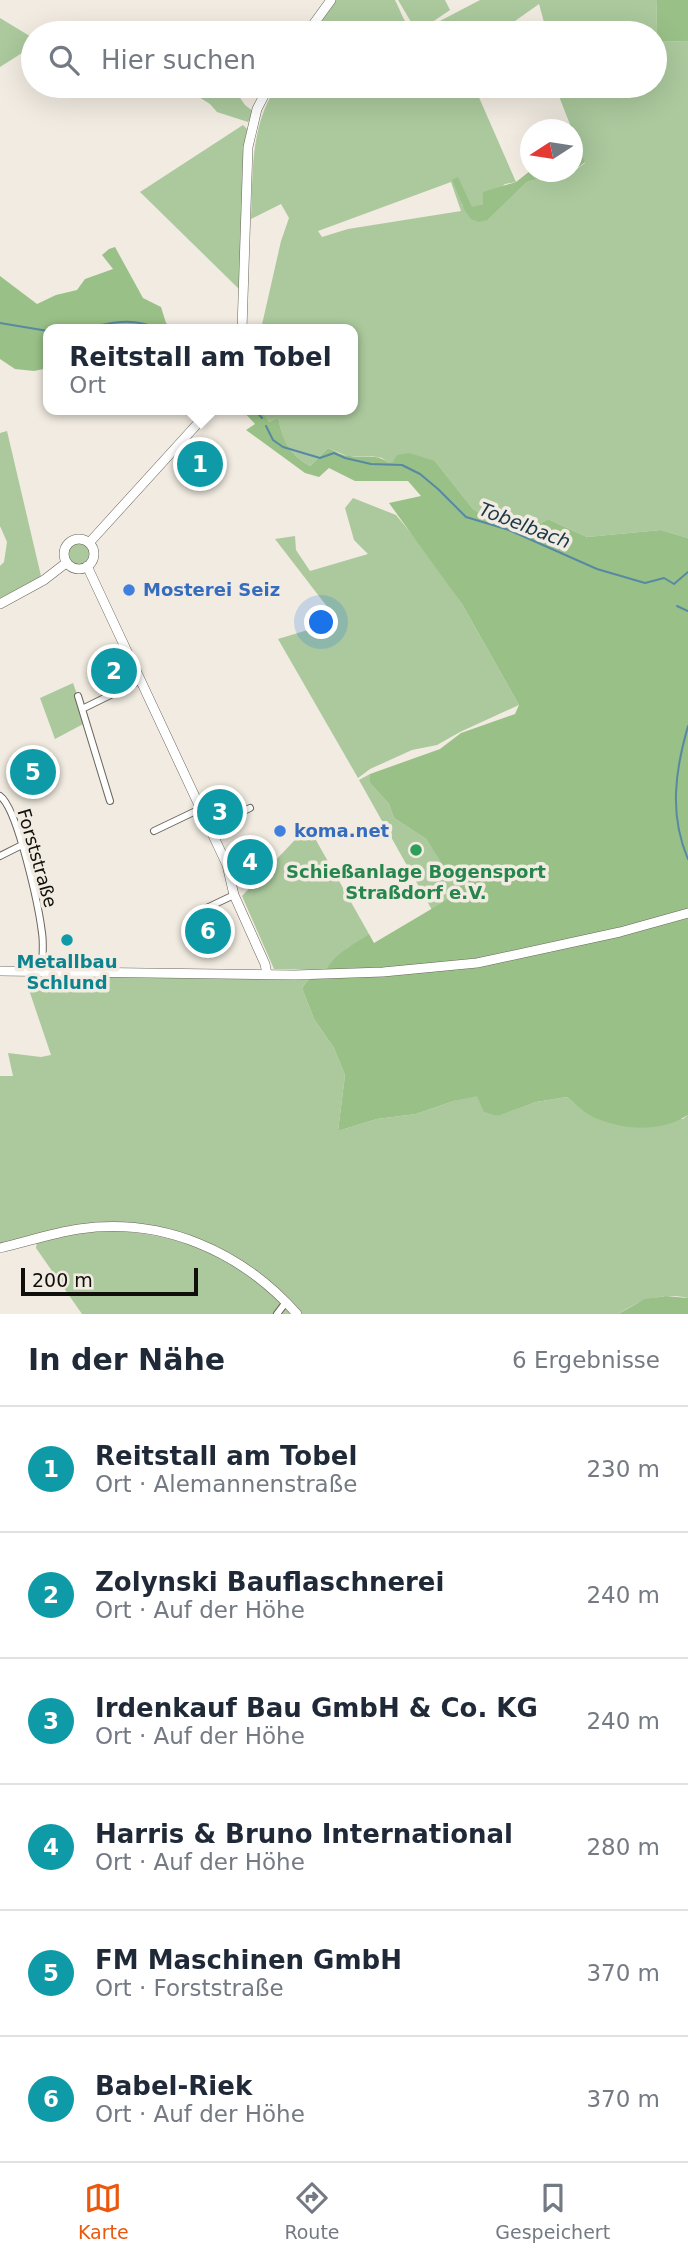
<!DOCTYPE html>
<html lang="de">
<meta charset="utf-8">
<style>
body{margin:0;font-family:"DejaVu Sans",sans-serif;background:#f6f6f7;color:#1f2937}
.compass{position:absolute;left:520px;top:119px;width:63px;height:63px;border-radius:50%;background:#fff;box-shadow:0 7px 28px #0002;rotate:258deg}
.scale{position:absolute;left:21px;bottom:18px;width:177px;box-sizing:border-box;padding-left:7px;border:4px solid #100f0b;border-top:0;font-size:19px;line-height:24px;white-space:nowrap;color:#100f0b;-webkit-text-stroke:5px #f1ebe1;paint-order:stroke}
.you{position:absolute;left:322px;top:623px;width:24px;height:24px;margin:-18px;border:5px solid #fff;border-radius:50%;background:#1a73e8;box-shadow:0 0 0 10px #1a73e833}
.badge{display:grid;place-items:center;width:46px;height:46px;border-radius:50%;background:#ea580c;color:#fff;font-size:23px;font-weight:700}
.pin{position:absolute;translate:-50% -50%;border:4px solid #fff;box-shadow:0 2px 7px #0006}
.popup{position:absolute;left:43px;top:324px;width:315px;height:91px;box-sizing:border-box;display:grid;place-content:center;border-radius:14px;background:#fff;filter:drop-shadow(0 2px 5px #0005);font-size:23px;white-space:nowrap;color:#747a83}
.popup b{font-size:26px;color:#1f2937}
.popup::after{content:'';position:absolute;left:50%;top:100%;margin-left:-14px;border:14px solid transparent;border-top-color:#fff}
.list{margin:0;padding:0;list-style:none}
h2{display:flex;justify-content:space-between;align-items:center;height:91px;margin:0;padding:0 28px;font-size:30px}
h2 small{font-size:23px;font-weight:400;color:#747a83}
.list li{display:grid;grid-template-columns:46px 1fr auto;gap:21px;align-items:center;box-sizing:border-box;height:126px;padding:0 28px;border-top:2px solid #e0e1e3}
.list b{display:block;font-size:26px;white-space:nowrap}
.list p{margin:0;font-size:23px;white-space:nowrap;color:#747a83}
.list em{font-size:23px;font-style:normal;color:#747a83}
.icon{flex:none;width:38px;height:38px;fill:none;stroke:currentColor;stroke-width:2;stroke-linecap:round;stroke-linejoin:round}
.map{position:relative;flex:none;width:688px;height:1314px;overflow:hidden}
.search{position:absolute;background:#fff;box-shadow:0 7px 28px #0002;left:21px;right:21px;top:21px;height:77px;display:flex;align-items:center;gap:18px;box-sizing:border-box;padding:0 24px;border-radius:38px;color:#747a83;font-size:26px}
.sheet{height:847px;background:#fff}
nav{display:flex;justify-content:space-around;align-items:center;box-sizing:border-box;height:98px;border-top:2px solid #e0e1e3;background:#fff;font-size:19px;color:#747a83}
nav a{display:grid;justify-items:center;gap:4px}
nav .on{color:#ea580c}
.map>svg:first-child{display:block}
.green{fill:#abc99d;fill-rule:evenodd}
.forest{fill:#99c187}
.lines{fill:none;stroke-linecap:round;stroke-linejoin:round}
.stream{stroke:#5889a3;stroke-width:2}
.street-casing{stroke:#6b665d;stroke-width:8}
.secondary-casing{stroke:#6b665d;stroke-width:10}
.street{stroke:#fff;stroke-width:6}
.secondary{stroke:#fff;stroke-width:9}
.shop-dot{fill:#3f7fe0;stroke:#f1ebe1;stroke-width:2.5}
.leisure-dot{fill:#2e9e5b;stroke:#f1ebe1;stroke-width:2.5}
.culture-dot{fill:#0f9aa8;stroke:#f1ebe1;stroke-width:2.5}
.labels{text-anchor:middle;stroke-width:7;stroke-linejoin:round;paint-order:stroke}
.shop-label{font-size:18px;font-weight:bold;fill:#366cbe;stroke:#f1ebe1;text-anchor:start}
.street-label{font-size:18px;fill:#100f0b;stroke:#f1ebe1}
.leisure-label{font-size:18px;font-weight:bold;fill:#27864d;stroke:#f1ebe1}
.culture-label{font-size:18px;font-weight:bold;fill:#0d838f;stroke:#f1ebe1}
.water-label{font-size:19px;font-style:italic;fill:#183849;stroke:#f1ebe1}
</style>
<div class="map">
<svg width="688" height="1314" viewBox="0 0 688 1314">
<rect width="100%" height="100%" fill="#f1ebe1"/>
<!-- green -->
<path class="green" d="M336 0H395C401 11 405 28 417 33L480 0H657L656 42 688 41V538L661 530 587 537 548 519 533 528 512 518 491 520 473 509 435 461 389 463 382 458 371 456H347L328 448 310 466C287 452 284 443 278 418L269 422 262 410H352V329H261L281 241 289 218 281 204 251 219C253 173 250 125 277 86H474L516 182 505 184 483 204 471 208 465 194 462 205 488 220 527 182 555 174H570L585 163 555 86H655V33H547L539 4 498 33H313ZM451 182 461 211 348 229 322 237 318 231Z
M398 0H445L450 10 425 27H414Z
M0 18 33 38V46L0 67Z
M176 86H232L245 105 254 112 248 122 217 112 210 104 186 89Z
M243 125 247 129V133L240 290 140 192Z
M7 431 41 576 39 581 0 600V566L4 562 7 542 0 526V433Z
M353 498 396 515 424 549 462 604 519 705 460 732 437 745 412 750 370 769 358 778 278 639 331 623 332 613 275 539 295 536 296 550 310 571 368 554 354 540 345 508Z
M66 554a12 12 0 1 1 24 0a12 12 0 1 1-24 0Z
M73 683 87 722 55 739 40 698Z
M370 774V783L389 804 394 818 426 839 461 892 432 910 359 780Z
M308 826 369 934 347 948 325 970 274 969 242 896Z
M102 976 308 980 302 988 314 1019 334 1048 345 1075 338 1131 377 1119 416 1114 454 1101 477 1095 497 1116 536 1102 567 1097 591 1116 683 1119 688 1115V1298C663 1292 639 1300 618 1314H301L207 1243 107 1224 0 1246V1076H13L8 1053 41 1057 51 1055 25 978Z
M106 1230C163 1233 216 1247 261 1284 272 1293 282 1304 293 1314H82L36 1248 37 1242 71 1234Z"/>
<!-- forest -->
<path class="forest" d="M657 0H688V41L656 42Z
M582 154 585 162 570 174H555L527 182 488 220 479 222 471 219 465 211 452 180 458 177 472 207 483 204V192L516 182 530 171 572 172 573 155Z
M115 247 143 298 161 307 166 323 174 329H48V368L34 371 15 369 0 359V276L37 304 56 295 77 290 85 279 113 269 102 255 109 249Z
M242 410H262L269 422 278 418C284 442 287 452 310 466L328 448C335 451 342 456 350 456 364 458 376 453 389 463L393 462 397 455 409 453 435 461 473 509 491 520 512 518 533 528 548 519 587 537 661 530 688 538V1115C660 1133 622 1130 593 1117 584 1113 575 1103 567 1097L536 1102 498 1116 484 1112 477 1096 454 1101 416 1114 377 1119 338 1131 345 1075 334 1048 314 1019 302 988 308 980 323 975C332 956 351 945 369 934L374 943 460 892 426 839 394 818 389 804 370 783V774L440 749 461 733 515 714 519 705 462 604 389 503 421 496 408 481H355L329 468 319 477 305 473 246 430 255 424Z
M666 1296 688 1298V1314H618L645 1299Z"/>
<g class="lines">
<!-- stream -->
<path class="stream" d="M0 323 48 331
M80 329C113 323 128 316 160 329
M255 410 262 418
M266 426 273 440 283 447 320 458 334 453 345 458 371 464 402 465 420 474 438 489 466 517 509 530 597 569 645 583 664 578 674 584 688 572
M677 606 688 611
M688 726C675 771 669 815 688 859"/>
<defs>
<path id="street" d="M78 696 110 801
M82 709 141 680
M0 796C18 809 39 908 42 933 44 945 42 959 42 972
M209 828 250 808
M154 831 200 809
M0 856 22 845
M196 913 234 895
M277 1314 286 1302"/>
<path id="secondary" d="M307 33 331 0
M242 329 248 147 257 109 269 86
M64 554a15 15 0 1 1 30 0a15 15 0 1 1-30 0Z
M89 543 210 410
M87 566 227 865 234 895 265 964 267 974
M0 604 44 580 66 563
M0 971 295 975 383 972 477 963 620 932 688 913
M0 1248C26 1242 52 1233 79 1229 163 1217 241 1251 297 1314"/>
</defs>
<!-- street casing -->
<use href="#street" class="street-casing"/>
<!-- secondary casing -->
<use href="#secondary" class="secondary-casing"/>
<!-- street -->
<use href="#street" class="street"/>
<!-- secondary -->
<use href="#secondary" class="secondary"/>
</g>
<!-- markers -->
<g class="shop-dot">
<circle cx="129" cy="590" r="7"/>
<circle cx="280" cy="831" r="7"/>
</g>
<circle class="leisure-dot" cx="416" cy="850" r="7"/>
<circle class="culture-dot" cx="67" cy="940" r="7"/>
<g class="labels">
<!-- shop labels -->
<g class="shop-label">
<text x="143" y="596">Mosterei Seiz</text>
<text x="294" y="837">koma.net</text>
</g>
<!-- street labels -->
<g class="street-label">
<text transform="translate(37 858) rotate(74)" y="6">Forststraße</text>
</g>
<!-- leisure labels -->
<g class="leisure-label">
<text x="416" y="878">Schießanlage Bogensport<tspan x="416" dy="21">Straßdorf e.V.</tspan></text>
</g>
<!-- culture labels -->
<g class="culture-label">
<text x="67" y="968">Metallbau<tspan x="67" dy="21">Schlund</tspan></text>
</g>
<!-- water labels -->
<g class="water-label">
<text transform="translate(525 525) rotate(21)" y="7">Tobelbach</text>
</g>
</g>
</svg>
<svg class="compass" viewBox="-18 -18 36 36"><path d="M0-13l5 13h-10z" fill="#e53935"/><path d="M0 13l5-13h-10z" fill="#747a83"/></svg>
<div class="scale">200 m</div>
<div class="you"></div>
<div class="pin badge" style="left:200px;top:464px;background:#0f9aa8">1</div>
<div class="popup"><b>Reitstall am Tobel</b>Ort</div>
<div class="pin badge" style="left:114px;top:671px;background:#0f9aa8">2</div>
<div class="pin badge" style="left:220px;top:812px;background:#0f9aa8">3</div>
<div class="pin badge" style="left:250px;top:862px;background:#0f9aa8">4</div>
<div class="pin badge" style="left:33px;top:772px;background:#0f9aa8">5</div>
<div class="pin badge" style="left:208px;top:931px;background:#0f9aa8">6</div>
<div class="search"><svg class="icon" aria-label="search" viewBox="0 0 24 24"><circle cx="10" cy="10" r="6"/><path d="M15 15l6 6"/></svg>Hier suchen</div>
</div>
<section class="sheet">
<h2>In der Nähe<small>6 Ergebnisse</small></h2>
<ul class="list">
<li><span class="badge" style="background:#0f9aa8">1</span><div><b>Reitstall am Tobel</b><p>Ort · Alemannenstraße</p></div><em>230 m</em></li>
<li><span class="badge" style="background:#0f9aa8">2</span><div><b>Zolynski Bauflaschnerei</b><p>Ort · Auf der Höhe</p></div><em>240 m</em></li>
<li><span class="badge" style="background:#0f9aa8">3</span><div><b>Irdenkauf Bau GmbH &amp; Co. KG</b><p>Ort · Auf der Höhe</p></div><em>240 m</em></li>
<li><span class="badge" style="background:#0f9aa8">4</span><div><b>Harris &amp; Bruno International</b><p>Ort · Auf der Höhe</p></div><em>280 m</em></li>
<li><span class="badge" style="background:#0f9aa8">5</span><div><b>FM Maschinen GmbH</b><p>Ort · Forststraße</p></div><em>370 m</em></li>
<li><span class="badge" style="background:#0f9aa8">6</span><div><b>Babel-Riek</b><p>Ort · Auf der Höhe</p></div><em>370 m</em></li>
</ul>
</section>
<nav>
<a class="on"><svg class="icon" aria-label="map" viewBox="0 0 24 24"><path d="M3 6l6-2 6 2 6-2v14l-6 2-6-2-6 2zM9 4v14M15 6v14"/></svg>Karte</a>
<a><svg class="icon" aria-label="directions" viewBox="0 0 24 24"><path d="M12 3l9 9-9 9-9-9zM9 14v-3h6M13 9l2 2-2 2"/></svg>Route</a>
<a><svg class="icon" aria-label="saved" viewBox="0 0 24 24"><path d="M7 4h10v16l-5-4-5 4z"/></svg>Gespeichert</a>
</nav>
